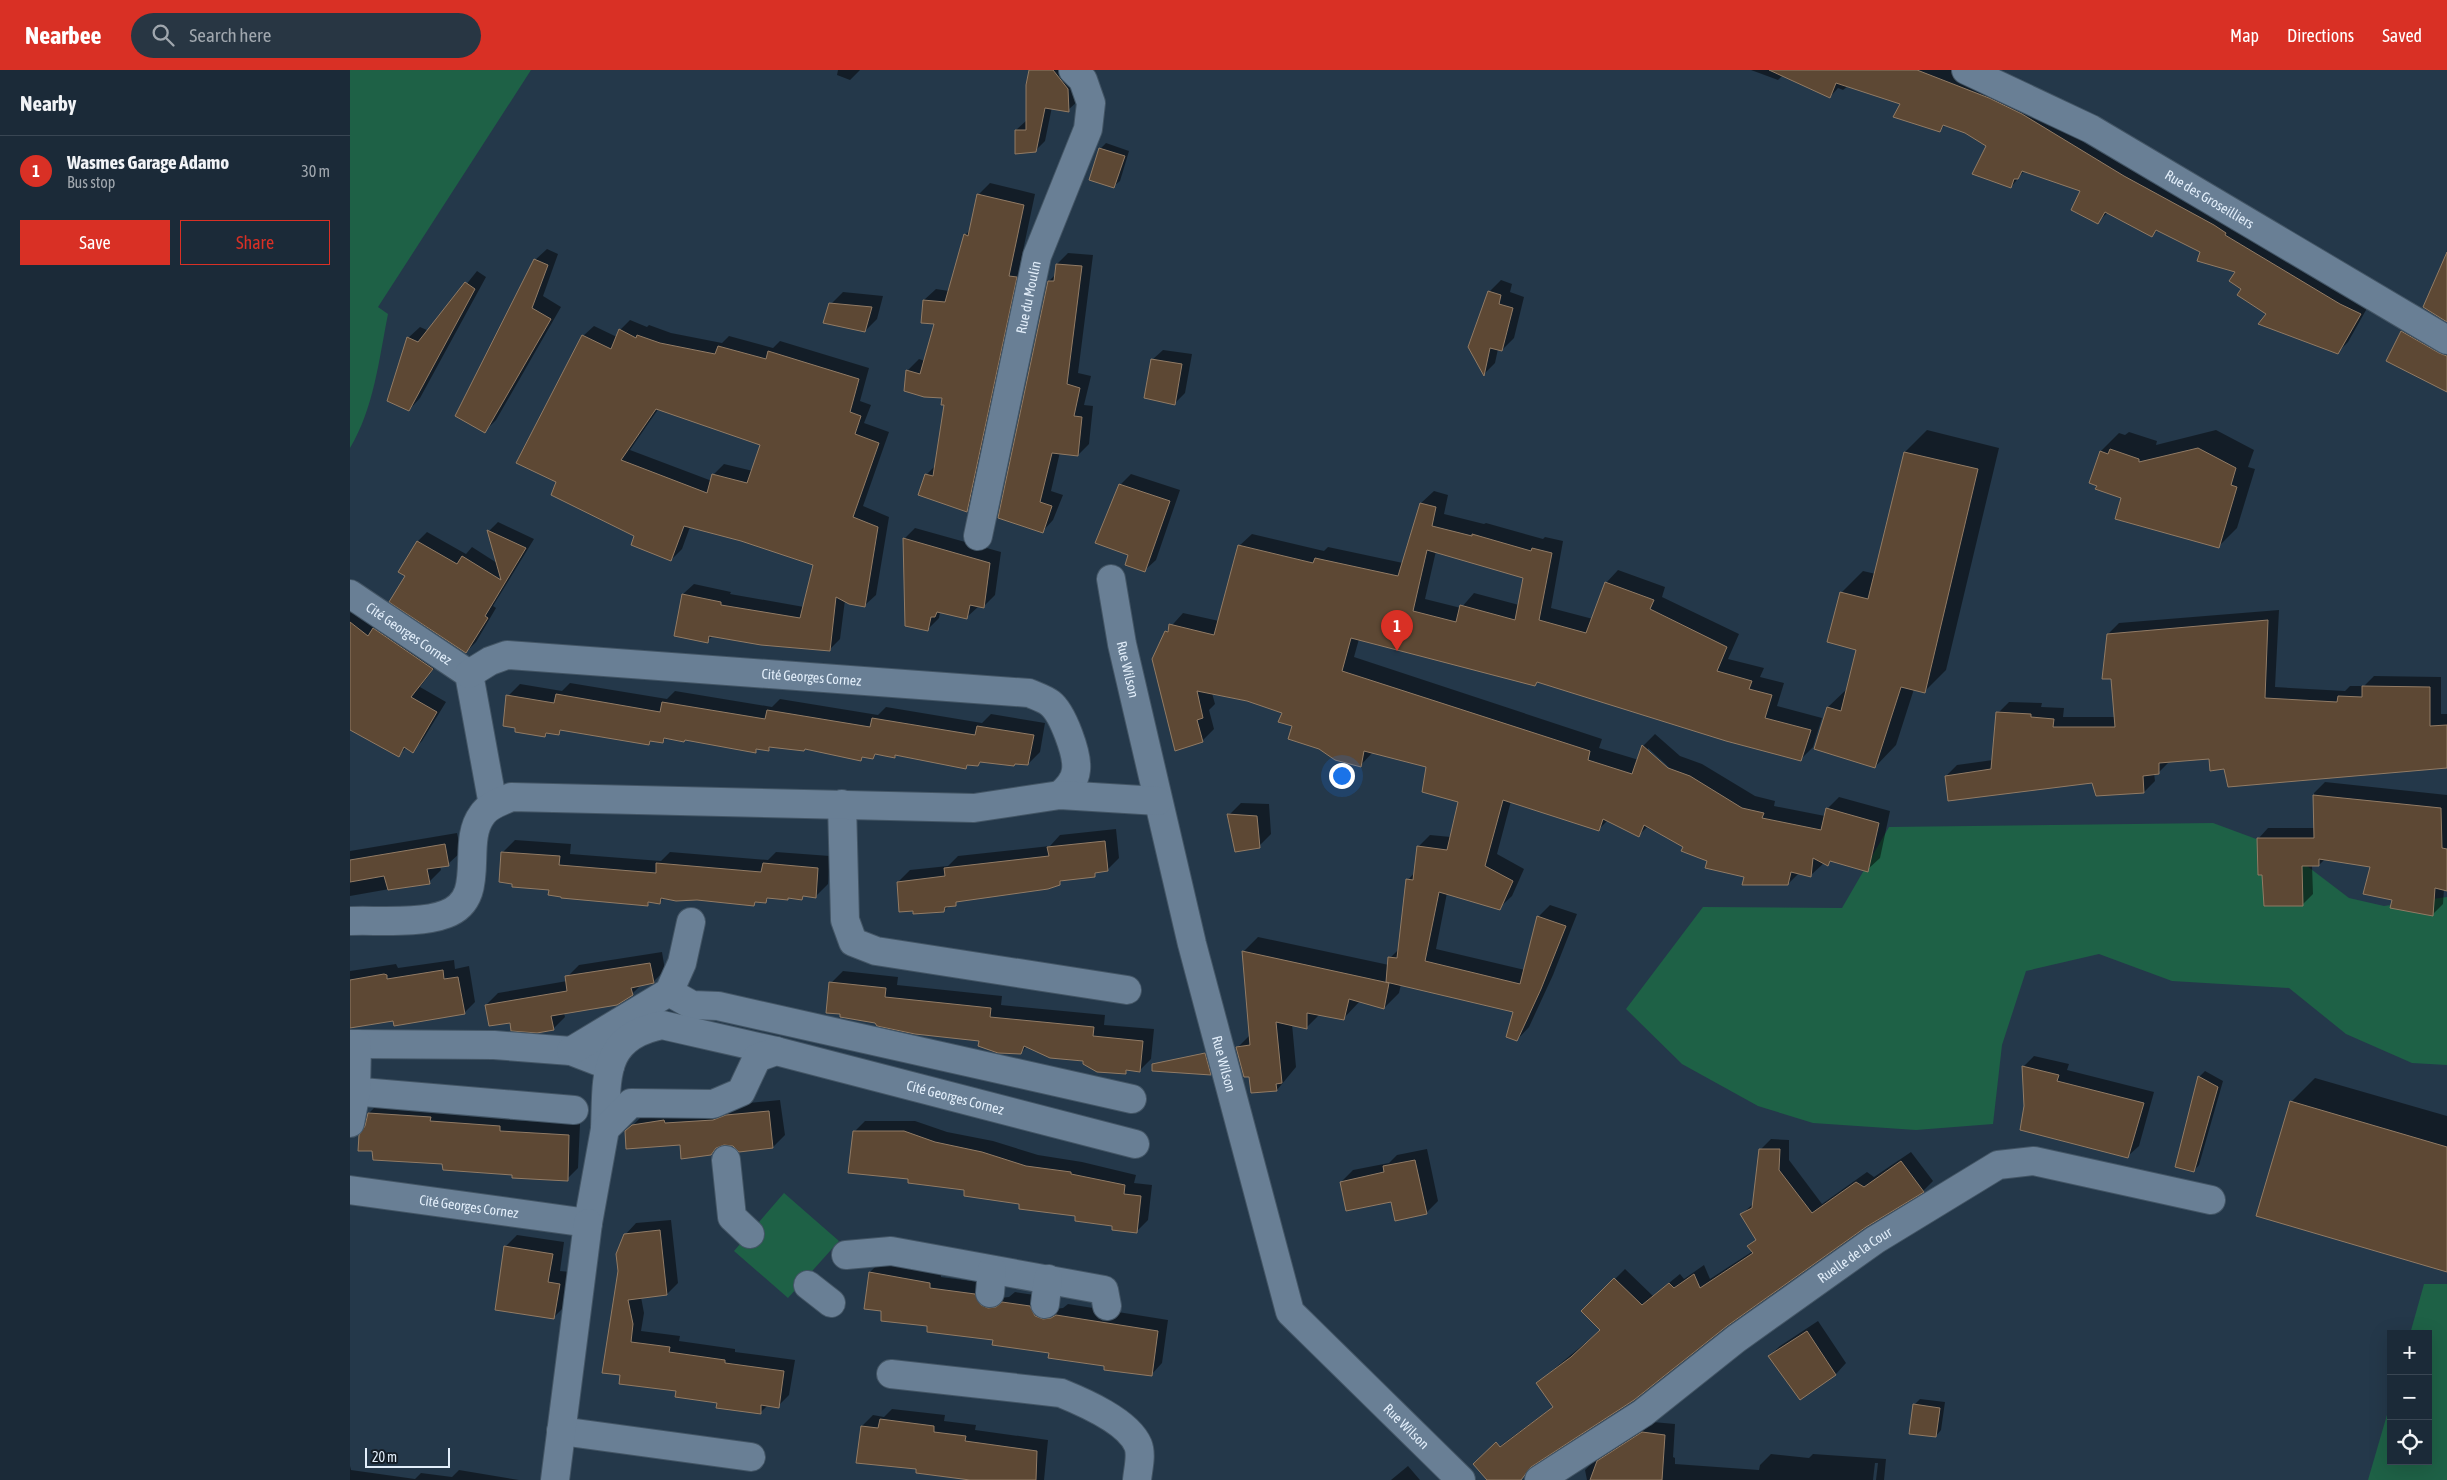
<!DOCTYPE html>
<meta charset="utf-8">
<style>
body{margin:0;font-family:"Asap Condensed",sans-serif;background:#283643;color:#f1f3f6}
.controls{position:absolute;right:15px;bottom:15px;display:grid;overflow:hidden;border-radius:0px;box-shadow:0 5px 20px #0002}
.controls button{width:45px;height:45px;display:grid;place-items:center;padding:0;border:0;border-bottom:1px solid #394653;background:#1b2a38;color:#f1f3f6;font:25px sans-serif}
.scale{position:absolute;left:15px;bottom:12px;width:85px;box-sizing:border-box;padding-left:5px;border:2px solid #e2eefa;border-top:0;font-size:14px;line-height:18px;white-space:nowrap;color:#e2eefa;-webkit-text-stroke:4px #151e27;paint-order:stroke}
.you{position:absolute;left:991px;top:705px;width:18px;height:18px;margin:-12px;border:4px solid #fff;border-radius:50%;background:#1a73e8;box-shadow:0 0 0 8px #1a73e833}
.badge{display:grid;place-items:center;width:32px;height:32px;border-radius:50%;background:#d93025;color:#fff;font-size:16px;font-weight:700}
.pin{position:absolute;translate:-50% -41px;filter:drop-shadow(0 1px 2px #0008)}
.pin::after{content:'';position:absolute;top:26px;width:18px;height:15px;background:inherit;clip-path:polygon(0 0,100% 0,50% 100%)}
.list{margin:0;padding:0;list-style:none}
h2{display:flex;justify-content:space-between;align-items:center;height:65px;margin:0;padding:0 20px;font-size:21px}
h2 small{font-size:16px;font-weight:400;color:#a0a7ae}
.list li{display:grid;grid-template-columns:32px 1fr auto;gap:15px;align-items:center;box-sizing:border-box;height:70px;padding:0 20px;border-top:1px solid #394653}
.list b{display:block;font-size:19px;white-space:nowrap}
.list p{margin:0;font-size:16px;white-space:nowrap;color:#a0a7ae}
.list em{font-size:16px;font-style:normal;color:#a0a7ae}
.actions{display:flex;gap:10px;padding:15px 20px}
.actions a{flex:1;padding:11px 0;border:1px solid #d93025;border-radius:0px;text-align:center;font-size:18px;color:#d93025}
.actions .main{background:#d93025;color:#fff}
.icon{flex:none;width:28px;height:28px;fill:none;stroke:currentColor;stroke-width:2;stroke-linecap:round;stroke-linejoin:round}
.map{position:relative;flex:none;width:2097px;height:1410px;overflow:hidden}
header{display:flex;align-items:center;gap:30px;box-sizing:border-box;height:70px;padding:0 25px;background:#d93025;color:#fff}
header strong{font-size:24px}
nav{display:flex;gap:28px;margin-inline-start:auto;font-size:18px}
.search{width:350px;height:45px;background:#283643;display:flex;align-items:center;gap:12px;box-sizing:border-box;padding:0 18px;border-radius:28px;color:#a0a7ae;font-size:19px}
main{display:flex}
aside{flex:1;background:#1b2a38}
.map>svg:first-child{display:block}
.green{fill:#1e6146}
.shadow{fill:#0007;fill-rule:evenodd}
.building{fill:#5d4834;stroke:#917b65;fill-rule:evenodd}
.lines{fill:none;stroke-linecap:round;stroke-linejoin:round}
.minor-casing{stroke:#435565;stroke-width:30}
.minor{stroke:#697f95;stroke-width:28}
.labels{text-anchor:middle;stroke-width:4;stroke-linejoin:round;paint-order:stroke}
.street-label{font-size:14px;fill:#e2eefa;stroke:#151e27}
</style>
<header>
<strong>Nearbee</strong>
<div class="search"><svg class="icon" aria-label="search" viewBox="0 0 24 24"><circle cx="10" cy="10" r="6"/><path d="M15 15l6 6"/></svg>Search here</div>
<nav><a>Map</a><a>Directions</a><a>Saved</a></nav>
</header>
<main>
<aside>
<h2>Nearby<small></small></h2>
<ul class="list">
<li><span class="badge">1</span><div><b>Wasmes Garage Adamo</b><p>Bus stop</p></div><em>30 m</em></li>
</ul>
<div class="actions"><a class="main">Save</a><a>Share</a></div>
</aside>
<div class="map">
<svg width="2097" height="1410" viewBox="0 0 2097 1410">
<rect width="100%" height="100%" fill="#24384a"/>
<!-- green -->
<path class="green" d="M0 0H181L28 237 38 244C29 289 24 338 0 378Z
M1863 753 1936 780 1999 828 2034 836 2097 827V995L2062 993 1996 964 1939 918 1822 911 1749 884 1676 901 1652 975 1643 1054 1566 1060 1463 1053 1408 1036 1332 994 1276 939 1353 837 1492 838 1539 757Z
M434 1123 489 1171 438 1228 384 1181Z
M2074 1214H2097V1410H2018L2041 1331V1391H2078V1264H2060Z"/>
<!-- shadow -->
<path class="shadow" d="M488 0H510L500 10 487 5Z
M680 0H720L728 31 718 40 702 37 695 71 685 81 666 60 677 50Z
M1401 0H1605L1650 18 2020 233 1998 272 1987 283 1918 244 1893 218 1887 201 1852 182 1808 160 1802 165 1758 142 1748 152 1732 121 1675 100 1661 117 1637 75 1616 62 1596 54 1589 61 1552 33 1498 16 1493 20 1488 18 1480 27 1433 5 1428 10Z
M756 73 779 81 770 111 764 116 750 79Z
M640 113 685 124 670 195 677 196 628 429 617 440 576 405 586 395 596 334 594 326 557 301 569 289 575 291 585 253 574 230 586 219 599 221 615 165 621 159 628 125Z
M197 179 208 184 193 226 211 237 146 350 134 362 185 190Z
M718 183 743 185 728 303 741 306 734 335 743 336 739 374 728 385 710 382 701 421 713 425 703 450 692 462 649 447 699 211 706 204 707 194Z
M127 201 136 207 70 328 59 340 58 268 70 257 79 261Z
M1151 210 1162 214 1160 222 1174 227 1164 268 1152 280 1148 279 1145 293 1134 304 1139 222Z
M493 222 533 226 527 249 515 261 481 234Z
M280 250 297 257 299 255 321 263 372 273 379 266 423 278 430 271 519 298 510 331 521 335 514 353 539 362 513 436 539 447 526 525 515 535 495 530 490 569 479 580 363 566 357 571 333 524 344 514 381 522 380 524 454 537 465 494 391 470 340 457 332 479 321 490 208 411 233 266 244 256 267 267 270 260ZM309 338 412 374 403 401 374 394 363 405 362 411 280 380Z
M2063 251 2097 271V320L2052 262Z
M813 280 842 284 835 323 825 333 802 290Z
M1577 360 1649 378 1596 600 1575 621 1564 619 1546 675 1525 697 1478 637 1499 617 1508 579 1491 523 1513 501 1526 504 1555 382Z
M1866 360 1904 380 1898 397 1905 399 1887 458 1869 476 1740 412 1751 381 1769 363 1775 365 1779 362 1807 371 1806 375Z
M781 404 830 420 806 490 795 500 770 415Z
M1084 421 1098 425 1094 444 1134 454 1136 453 1193 469 1195 467 1213 471 1201 538 1243 549 1256 513 1268 500 1315 517 1312 527 1389 564 1378 589 1414 598 1410 607 1434 613 1427 636 1472 648 1463 677 1450 690 1189 611 1185 615 1009 569 1004 587 1252 669 1249 678 1289 690 1293 676 1305 664 1330 686 1352 694 1405 726 1425 731 1424 736 1475 746 1477 739 1489 727 1540 741 1530 788 1517 800 1482 790 1478 795 1474 793 1461 805 1449 803 1438 814 1396 807 1358 790 1298 756 1288 766 1258 750 1249 759 1161 731 1147 784 1174 799 1162 826 1149 838 1097 823 1086 879 1175 900 1188 847 1200 835 1227 844 1203 905 1179 957 1167 970 1164 941 1051 914 1049 923 1034 938 1010 931 994 948 970 944 957 957 942 954 946 997 927 1020 902 1022 900 1006 887 978 901 964 893 882 908 867 1039 895 1040 888 1050 878 1058 810 1065 802 1068 777 1080 765 1101 767 1110 732 1077 696 1023 682 1010 696 944 655 933 642 898 630 862 623 865 634 859 640 864 659 852 671 816 562 833 543 869 551 889 476 902 464 974 481 978 477 1053 493 1071 433ZM1086 481 1175 507 1169 535 1124 523 1111 538 1075 529ZM1298 678 1323 701 1322 703 1298 682Z
M148 452 184 469 143 536 146 538 126 572 116 582 57 506 68 471 77 462 116 484 122 477 147 493 139 461Z
M565 458 651 482 645 525 633 537 629 536 617 547 590 542 589 548 578 559 554 469Z
M0 536 92 588 70 617 96 632 72 671 62 681 56 678 49 685 0 659Z
M1929 540 1925 617 1995 621 2000 616H2014L2024 606 2091 607V644H2097V698H1875L1860 688 1819 692 1808 703H1804L1805 711 1794 722 1743 711 1596 706 1607 695 1643 690 1648 643 1659 632 1692 633 1691 637 1714 638 1713 647H1766L1758 564 1769 553Z
M220 613 317 629 325 621 422 637 430 629 528 645 536 637 632 653 641 644 695 653 690 682 678 694 632 691 628 695 619 694 616 697 547 684 544 686 527 683 523 688 514 686 510 690 456 677 422 676 418 680 409 678 405 681 335 668 317 667 313 672 302 670 299 674 212 659 208 664 199 662 195 666 158 626 170 614 212 621Z
M1975 712 2097 725V819H2094L2093 834 2083 844 2043 829 2021 796 1975 789 1969 795H1962L1963 824 1952 835 1913 804 1908 769 1918 758H1965L1964 723Z
M891 733 919 734 921 764 909 776 879 745Z
M766 759 769 788 757 800 748 801 744 805 714 809 709 814 610 830 594 840 548 812 560 800 598 796 608 786 700 776 710 765Z
M107 763 111 782 98 794 90 796 91 800 79 812 0 826V781Z
M165 770 221 774 220 784 311 791 320 782 418 790 426 782 480 786 478 814 466 826 455 825 451 828 420 827 415 832 407 831 404 834 315 827 310 832 301 831 297 835 200 819 153 782Z
M312 882 315 900 303 912 292 914 282 924 214 943 215 947 203 959 161 951 136 935 148 923 217 911V907L229 895Z
M104 890 105 899 119 896 125 932 114 943 0 955V901L46 894 48 898Z
M493 901 548 907 547 915 652 926 651 935 755 945 754 955 804 959 801 989 789 1001 778 999 775 1003 677 976 671 983 481 913Z
M1684 986 1719 994 1717 1000 1804 1022 1789 1076 1778 1086 1675 1036 1673 997Z
M1855 1001 1873 1011 1849 1095 1844 1101 1849 1007Z
M1965 1008 2097 1046V1201L1941 1032Z
M430 1030 435 1065 423 1077 370 1075 361 1084 331 1074 277 1061 295 1043Z
M30 1032 160 1045V1050L230 1054 228 1098 217 1109 93 1092 19 1043Z
M515 1051H565L597 1062 643 1071 688 1085 732 1092 786 1105 784 1113 802 1115 798 1150 787 1161 726 1145 560 1108 504 1062Z
M1421 1069 1439 1070V1090L1472 1134 1517 1102 1524 1107 1561 1082 1583 1111 1573 1121 1515 1156 1187 1391 1173 1406 1168 1410H1149L1146 1379 1204 1336 1187 1313 1251 1260 1233 1241 1275 1199 1303 1226 1330 1204 1334 1209 1354 1195 1360 1209 1403 1181 1399 1176 1407 1169 1392 1144 1404 1133 1410 1080Z
M1077 1079 1088 1131 1076 1143 991 1112 1003 1100 1039 1093 1047 1085Z
M321 1150 328 1213 317 1224 291 1227 294 1243 291 1261 330 1266 329 1271 385 1279V1282L445 1290 439 1325 428 1336 418 1335 410 1343 327 1320 270 1313 275 1165 286 1153Z
M167 1165 214 1172 210 1201 221 1202 216 1235 204 1247 155 1177Z
M531 1191 591 1202V1207L636 1213 650 1228 659 1227 665 1222 691 1226 704 1239 713 1238 718 1234 818 1250 812 1293 801 1305 579 1255 533 1240 520 1202Z
M1468 1251 1496 1293 1486 1304 1450 1328 1419 1286 1430 1276Z
M1570 1329 1595 1332 1591 1360 1586 1366 1564 1335Z
M542 1339 595 1345 594 1351 626 1355 625 1360 698 1370 694 1410H623L567 1398 512 1356 523 1345 534 1347Z
M1303 1352 1325 1354 1323 1387 1325 1388V1394L1409 1400 1410 1395 1421 1384 1459 1388 1463 1384 1536 1389 1534 1410H1526L1528 1393H1525L1523 1410H1237L1235 1400 1245 1390Z
M0 1396 1 1400 65 1409 71 1403 102 1407 109 1400 169 1410H0Z
M1058 1396 1070 1410H1041Z"/>
<!-- building -->
<path class="building" d="M679 0H703L718 19 719 42 695 38 686 82 665 84V60H676V15Z
M1419 0H1567L1639 28 1672 44 1774 106 1864 155 1876 163 1875 165 1990 234 2011 244 1988 284 1908 254 1916 244 1887 225 1891 219 1879 211 1885 202 1847 191 1850 182 1806 160 1802 167 1755 142 1748 154 1721 140 1730 121 1672 101 1668 109H1664L1661 118 1622 104 1636 76 1615 63 1593 55 1590 62 1543 47 1550 34 1486 13 1480 28Z
M749 78 775 86 764 118 739 110Z
M627 124 674 135 659 206 667 207 617 442 568 425 575 404 583 406 594 335H591L592 328 574 327 554 321 556 300 570 304 584 254 571 253 573 230 595 232 614 164 618 166Z
M2097 182V252L2073 237Z
M184 189 198 195 182 238 201 249 135 363 105 346Z
M706 194 732 196 717 314 730 318 724 346 732 347 728 386 702 383 690 432 702 436 693 463 648 448 698 211H704Z
M115 212 125 219 59 341 37 331 57 267 68 272Z
M1138 221 1151 225 1149 234 1163 238 1152 281 1140 278 1134 306 1118 277Z
M479 233 522 237 515 262 473 253Z
M269 259 286 268 287 265 310 273 365 284 368 276 416 289 418 281 509 309 500 342 511 346 505 364 529 373 503 447 528 457 515 537 499 534 486 527 480 581 411 575 359 566 358 573 324 566 332 524 371 532V535L450 548 463 495 391 471 334 456 321 491 281 475 284 466 201 425 206 412 166 393 232 265 261 279ZM306 339 410 375 397 413 362 404 357 423 271 390Z
M2051 261 2089 283 2097 286V322L2036 291Z
M801 289 832 294 825 335 794 328Z
M1848 378 1886 398 1881 415 1887 417 1869 478 1765 449 1771 428 1745 419 1747 416 1739 413 1750 381 1758 384 1760 379 1789 389V392Z
M1554 382 1628 399 1575 623 1551 617 1525 698 1464 679 1477 637 1491 641 1506 580 1477 572 1490 522 1518 529Z
M769 414 820 431 795 502 775 495 778 485 745 473Z
M1070 433 1086 437 1082 456 1122 466V464L1181 481 1182 478 1202 483 1189 550 1236 563 1255 512 1304 530 1300 539 1377 577 1367 601 1402 611 1399 619 1422 625 1415 648 1461 660 1451 691 1376 671 1187 612 1185 616 1001 568 992 601 1240 681 1238 690 1282 704 1292 675 1318 698 1340 706 1392 738 1414 743 1412 748 1471 760 1476 738 1529 753 1518 802 1480 791 1478 796 1463 788 1461 807 1441 802 1438 815H1392L1394 807 1355 798 1357 791 1331 781 1333 777 1294 755 1289 767 1253 749 1249 761 1153 730 1135 796 1163 811 1150 840 1089 822 1075 891 1170 914 1187 846 1216 856 1191 919 1167 971 1156 967 1163 942 1036 912 1038 887 1047 888 1056 809 1063 810 1067 776 1097 780 1108 732 1072 722 1076 697 1014 681 1011 697 985 690 969 679 938 669 942 656 928 652 932 643 897 631 847 621 853 648 847 650 853 672 825 681 802 589 815 561 818 562 819 554 864 565 888 475 963 493 965 488 1048 506ZM1077 480 1173 508 1165 550 1110 535 1106 552 1063 541Z
M137 460 176 478 135 546 138 548 116 583 39 532 55 506 48 502 67 471 107 494 112 486 151 510Z
M553 468 640 493 634 538 620 535 617 549 587 542 585 547H581L578 561 555 556Z
M1918 550 1915 628 1987 632 1988 626 2012 627V616L2080 617V656L2097 655V698L1878 717 1874 699 1860 701 1859 689 1809 693V704L1793 706 1794 723 1746 726 1742 713 1598 731 1595 706 1641 699 1646 642 1681 644V647L1704 649 1703 657H1765L1761 609H1752L1757 564Z
M0 552 18 566 23 558 83 599 61 627 87 642 63 683 54 677 49 687 0 660Z
M206 624 310 642 312 632 415 649 417 640 520 657 522 648 625 665 627 656 684 665 678 695 665 694 664 696 630 692 628 696 617 695 616 699 545 685V688L525 684 523 689 512 687 511 691 455 679 454 681 419 677V681L406 679V683L335 670 334 672 314 668 313 673 300 671 299 675 210 660 209 665 196 663 195 667 165 662V658L153 656 156 625 204 633Z
M1963 725 2091 738 2092 778 2097 779V821L2085 818 2083 846 2040 838 2042 830 2013 824 2020 797 1969 789V796H1952L1953 836H1914L1912 805H1908L1907 768H1964Z
M877 744 907 746 910 778 885 782Z
M755 771 758 801 745 803V807L710 811V815L698 819 606 832V836L595 837 594 842 563 844V841L549 842 547 812 595 806 594 798 699 786 697 777Z
M95 774 99 796 77 799 80 814 38 820 34 806 0 812V790Z
M151 782 210 786 209 795 306 803V793L411 802 413 793 468 798 466 828 453 826 452 830 438 828V830L417 828 416 833 405 832 404 836 347 830 326 831 311 828 310 834 298 832V836L211 828V827L198 825 199 820 162 817V814L149 812Z
M892 881 1039 913 1034 939 999 929 994 950 957 943V959L926 952 932 1013 926 1014 927 1021 901 1023 899 1007H894L886 977 900 975Z
M300 893 304 913 281 918 283 925 267 935 201 946 204 960 187 963 161 961 160 953 139 956 135 935 217 921 215 906Z
M93 900 94 909 108 907 115 944 44 956 43 951 0 958V910L34 904 37 905V909Z
M479 912 536 918 535 927 641 938 640 947 744 957 743 966 793 971 790 1002 776 1000V1004L747 1002 733 994V991L700 988 674 976 671 984 648 983 628 976 629 971 565 964 527 956 525 953 490 947V944L476 943Z
M855 983 861 1005 802 1001V994Z
M1672 996 1709 1005 1707 1011 1794 1033 1778 1088 1670 1060 1674 1036Z
M1848 1006 1868 1017 1844 1102 1825 1097Z
M1940 1031 2097 1077V1202L1906 1146Z
M419 1041 423 1078 389 1082 383 1076 374 1075 366 1078 361 1085 331 1089 330 1075 276 1079 275 1061 282 1055 314 1050 315 1053 363 1050 376 1045Z
M18 1043 81 1047 80 1051 150 1056V1061L219 1065 218 1111 162 1108V1105L93 1100 92 1094 23 1090 22 1081H8L9 1065 15 1056Z
M503 1061H554L585 1072 632 1082 676 1096 721 1102V1104L775 1115 774 1124 791 1126 787 1163 762 1160V1156L725 1151V1146L669 1139V1134L614 1126V1120L558 1113V1109L498 1103Z
M1409 1079H1430L1429 1100 1462 1143 1506 1112 1514 1117 1551 1091 1574 1122 1516 1157 1377 1256 1284 1330 1181 1397 1171 1410H1137L1123 1394 1146 1372 1150 1377 1203 1337 1186 1313 1221 1287 1250 1260 1231 1241 1264 1208 1292 1235 1319 1213 1324 1218 1344 1204 1350 1218 1403 1183 1397 1176 1406 1170 1390 1144 1402 1138Z
M1065 1090 1077 1144 1045 1151 1041 1132 996 1141 990 1112 1034 1102 1033 1096Z
M310 1160 317 1225 278 1230 283 1254 281 1272 320 1277 319 1282 375 1290V1293L434 1301 429 1338 411 1335V1344L366 1338 367 1333 325 1327 326 1321 269 1314 270 1305 252 1303 268 1201 266 1184 274 1164Z
M154 1176 203 1184 198 1212 210 1214 204 1249 145 1240Z
M519 1202 580 1213V1218L625 1224 631 1235 638 1238 646 1237 652 1232 680 1236 685 1246 693 1249 701 1248 706 1245 808 1261 802 1306 754 1300V1296L698 1288 699 1283 642 1275 643 1270 577 1262V1256L531 1251V1241L514 1239Z
M1457 1261 1486 1305 1450 1330 1418 1286Z
M1563 1334 1590 1338 1586 1367 1559 1364Z
M530 1349 584 1356V1362L616 1366 615 1371 687 1381 686 1410H620L566 1403V1399L506 1393 511 1356 528 1358Z
M1292 1362 1315 1365 1312 1410H1240L1247 1391Z"/>
<g class="lines">
<defs>
<g id="minor">
<path id="s1" d="M1616 0 1741 59 2097 270"/>
<path id="s2" d="M628 466 687 186 738 59 741 33 733 10 723 0"/>
<path id="s3" d="M761 509 772 574 842 874 940 1242 1111 1410"/>
<path id="s4" d="M0 524 119 604 143 735"/>
<path id="s5" d="M119 604 140 591 157 585 679 623C686 626 695 629 700 633 713 643 728 685 726 700 725 711 718 718 710 725"/>
<path d="M492 734 495 850 503 872 526 881 777 920"/>
<path d="M0 851C28 850 70 854 96 844 139 828 110 774 132 745 138 735 151 732 161 727L624 738 710 725 808 731"/>
<path d="M319 922 342 935 368 936 782 1029"/>
<path d="M0 974 144 975 221 981 260 996"/>
<path d="M221 981 319 922 332 893 341 852"/>
<path d="M0 1021 224 1040"/>
<path d="M0 1053 6 1022 7 974"/>
<path d="M255 1059C257 1008 251 967 312 955L426 981"/>
<path d="M376 1090 382 1147 400 1164"/>
<path id="s6" d="M0 1120 238 1153 255 1059 281 1033 363 1034 391 1022 407 988 426 981 785 1074"/>
<path d="M496 1185 541 1181 754 1220 757 1236"/>
<path d="M458 1215 481 1233"/>
<path d="M640 1223 642 1200"/>
<path d="M695 1234 698 1209"/>
<path d="M541 1304 711 1323C733 1332 778 1351 788 1375 792 1385 788 1399 787 1410"/>
<path d="M211 1361 401 1387"/>
<path d="M205 1410 238 1153"/>
<path id="s7" d="M1189 1410 1293 1343 1386 1269 1525 1170 1648 1095 1684 1091 1861 1130"/>
</g>
</defs>
<!-- minor casing -->
<use href="#minor" class="minor-casing"/>
<!-- minor -->
<use href="#minor" class="minor"/>
</g>
<g class="labels">
<!-- street labels -->
<g class="street-label">
<text dy="5" stroke="none"><textPath href="#s1" startOffset="276">Rue des Groseilliers</textPath></text>
<text dy="5" stroke="none"><textPath href="#s2" startOffset="244">Rue du Moulin</textPath></text>
<text dy="5" stroke="none"><textPath href="#s4" startOffset="71">Cité Georges Cornez</textPath></text>
<text dy="5" stroke="none"><textPath href="#s3" startOffset="92">Rue Wilson</textPath></text>
<text dy="5" stroke="none"><textPath href="#s5" startOffset="348">Cité Georges Cornez</textPath></text>
<text dy="5" stroke="none"><textPath href="#s3" startOffset="498">Rue Wilson</textPath></text>
<text dy="5" stroke="none"><textPath href="#s6" startOffset="728">Cité Georges Cornez</textPath></text>
<text dy="5" stroke="none"><textPath href="#s6" startOffset="120">Cité Georges Cornez</textPath></text>
<text dy="5" stroke="none"><textPath href="#s7" startOffset="388">Ruelle de la Cour</textPath></text>
<text dy="5" stroke="none"><textPath href="#s3" startOffset="918">Rue Wilson</textPath></text>
</g>
</g>
</svg>
<div class="controls">
<button>+</button>
<button>−</button>
<button><svg class="icon" aria-label="locate" viewBox="0 0 24 24"><circle cx="12" cy="12" r="6"/><path d="M12 2v4M12 18v4M2 12h4M18 12h4"/></svg></button>
</div>
<div class="scale">20 m</div>
<div class="you"></div>
<div class="pin badge" style="left:1047px;top:581px">1</div>
</div>
</main>
